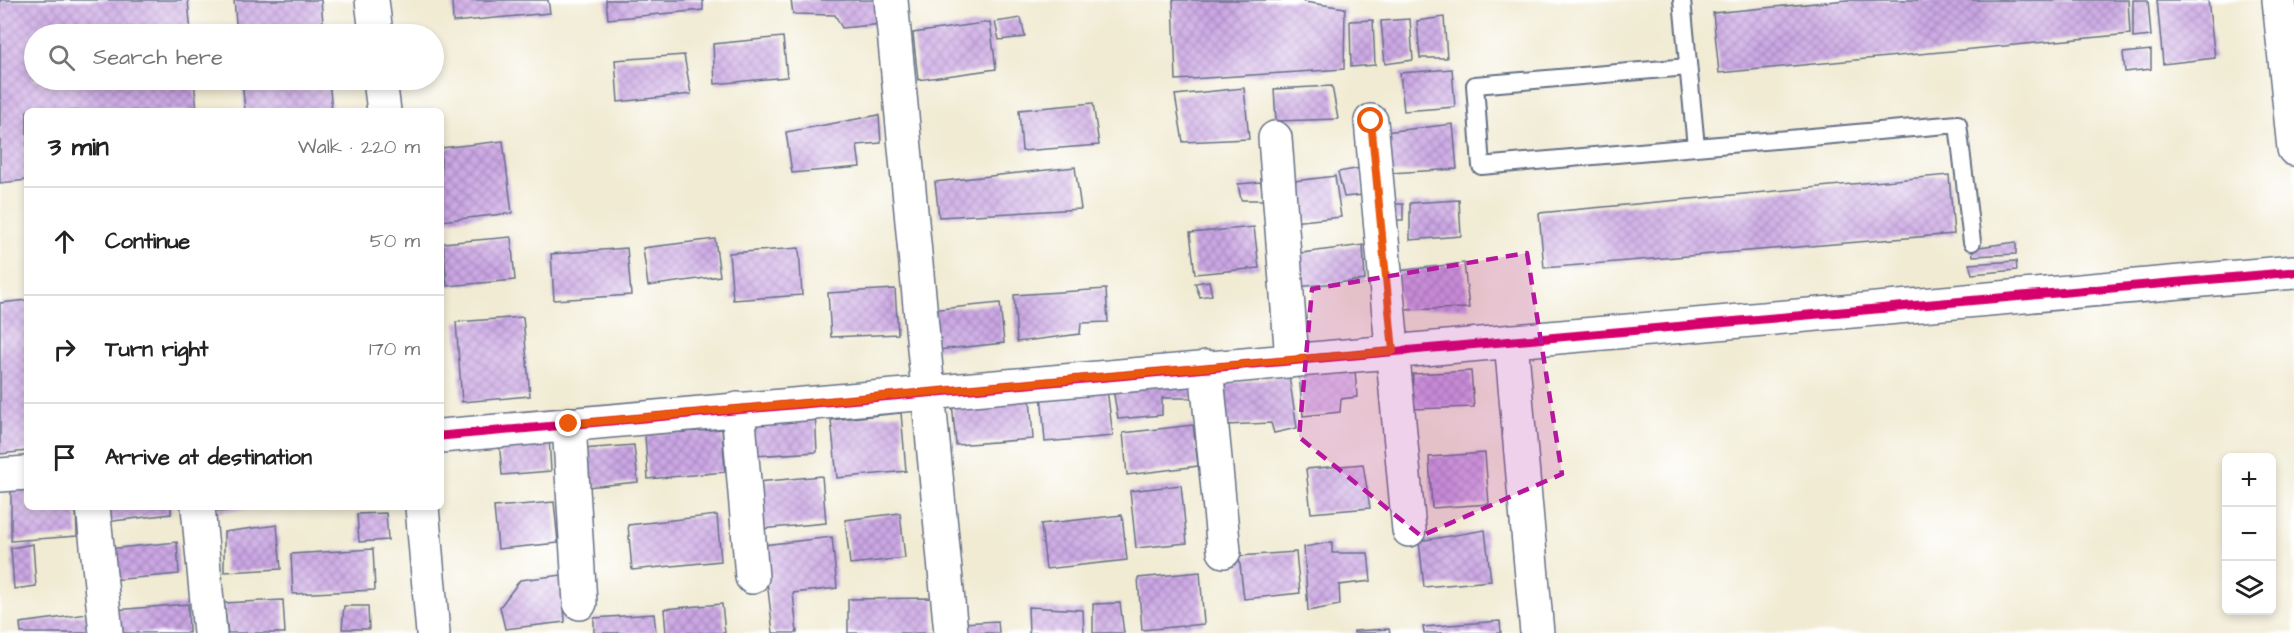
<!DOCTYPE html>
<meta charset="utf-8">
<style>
body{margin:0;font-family:"Architects Daughter",sans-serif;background:#f2f2f2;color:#222}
.controls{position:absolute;right:18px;bottom:18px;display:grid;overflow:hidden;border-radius:9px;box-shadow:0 3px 9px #0003}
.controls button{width:54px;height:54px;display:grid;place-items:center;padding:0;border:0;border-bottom:2px solid #e0e0e0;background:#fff;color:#222;font:30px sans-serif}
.stop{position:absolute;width:18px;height:18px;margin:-14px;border:4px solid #ea580c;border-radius:50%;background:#fff}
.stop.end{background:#ea580c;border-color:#fff;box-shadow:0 2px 6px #0008}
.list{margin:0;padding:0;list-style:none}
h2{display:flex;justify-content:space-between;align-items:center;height:78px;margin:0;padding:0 24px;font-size:26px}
h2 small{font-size:20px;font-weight:400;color:#767676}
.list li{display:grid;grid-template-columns:39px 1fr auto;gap:18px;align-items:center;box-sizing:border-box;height:108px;padding:0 24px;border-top:2px solid #e0e0e0}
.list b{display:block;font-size:22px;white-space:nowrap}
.list em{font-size:20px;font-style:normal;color:#767676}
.icon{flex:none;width:33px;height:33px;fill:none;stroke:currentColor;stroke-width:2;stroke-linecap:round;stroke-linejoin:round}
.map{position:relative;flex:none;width:2294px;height:633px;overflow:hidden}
.search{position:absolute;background:#fff;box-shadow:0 3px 9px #0003;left:24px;top:24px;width:420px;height:66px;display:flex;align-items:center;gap:15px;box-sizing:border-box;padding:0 21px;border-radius:33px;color:#767676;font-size:22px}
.panel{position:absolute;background:#fff;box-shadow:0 3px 9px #0003;left:24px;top:108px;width:420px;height:402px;border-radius:9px}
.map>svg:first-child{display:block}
.building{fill:url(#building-cross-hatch)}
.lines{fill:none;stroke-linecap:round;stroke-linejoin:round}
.service-casing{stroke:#667187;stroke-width:20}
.minor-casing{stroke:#667187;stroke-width:36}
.tertiary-casing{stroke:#667187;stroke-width:36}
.service{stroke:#fff;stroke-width:16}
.minor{stroke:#fff;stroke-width:33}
.tertiary{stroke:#fff;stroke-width:33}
.cycleway-casing{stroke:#fff;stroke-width:13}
.cycleway{stroke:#d6006c;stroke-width:9}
.route{stroke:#ea580c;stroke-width:8}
.marked{fill:#b5179e;fill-opacity:0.2;stroke:#b5179e;stroke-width:4.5;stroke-dasharray:12 8;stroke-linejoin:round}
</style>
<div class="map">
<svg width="2294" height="633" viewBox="0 0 2294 633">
<defs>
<pattern id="building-cross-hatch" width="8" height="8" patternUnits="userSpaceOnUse" patternTransform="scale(1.5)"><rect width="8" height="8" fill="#cca7e4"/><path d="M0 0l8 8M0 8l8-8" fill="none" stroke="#a588bc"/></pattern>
</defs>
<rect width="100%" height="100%" fill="#fff"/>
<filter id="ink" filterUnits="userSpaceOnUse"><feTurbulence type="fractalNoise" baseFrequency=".0167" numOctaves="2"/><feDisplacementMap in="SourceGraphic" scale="12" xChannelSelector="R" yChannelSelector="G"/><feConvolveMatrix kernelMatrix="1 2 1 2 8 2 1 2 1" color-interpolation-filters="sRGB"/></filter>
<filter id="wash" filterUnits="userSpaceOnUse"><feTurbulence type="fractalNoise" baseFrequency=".008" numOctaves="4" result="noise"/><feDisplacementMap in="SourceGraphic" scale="24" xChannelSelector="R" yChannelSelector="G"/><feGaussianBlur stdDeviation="1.35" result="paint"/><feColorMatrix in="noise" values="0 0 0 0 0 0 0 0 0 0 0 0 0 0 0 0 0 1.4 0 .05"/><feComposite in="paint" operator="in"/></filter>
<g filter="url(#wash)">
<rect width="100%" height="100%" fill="#f1ebd3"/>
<g id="blocks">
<!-- building -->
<path class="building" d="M0 0H188L191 34H34V80H194L197 111H27V180L0 183Z
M234 0H321L324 34H237Z
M452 0H548L550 13 453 22Z
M606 0H703V10L608 19Z
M791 0H878L882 24 842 28 835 15 793 14Z
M1173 0H1303L1304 2 1345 8 1344 69 1176 80Z
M1847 0H2128L2130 34 1719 73 1713 13Z
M2133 0H2148L2151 36 2133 38Z
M2157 0H2208L2215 58 2163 64Z
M1444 17 1447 58H1420L1417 21Z
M1021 18 1025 37 999 40 995 22Z
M1410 19 1413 60 1385 64 1381 21Z
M1373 20 1375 65 1351 67 1350 21Z
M990 22 996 69 918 80 913 33Z
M783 37 787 77 715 84 713 44Z
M2151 50V69L2125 72 2123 53Z
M684 55 691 94 618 102 615 60Z
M1452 69 1455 107 1404 111 1400 73Z
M242 80H329L332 111H245Z
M1332 86 1338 119 1276 121 1274 89Z
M1244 88 1249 139 1183 142 1175 95Z
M1093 103 1099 145 1022 151 1019 110Z
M879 115 881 143 857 145 860 167 792 173 786 132Z
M1453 124 1457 169 1390 173 1385 132Z
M503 141 512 213 441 221V148Z
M1075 167 1081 209 939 217 935 182Z
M1361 168 1363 195 1344 197 1338 172Z
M1949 175 1954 234 1544 268 1539 213Z
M1335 176 1341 217 1291 222 1286 182Z
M1261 182 1263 200H1241L1238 184Z
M1459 200 1461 236 1410 240V203Z
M1387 204H1403V220H1386Z
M1254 227 1259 268 1195 274 1190 233Z
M511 237 515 280 447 286 443 243Z
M715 239 720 276 648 286 643 248Z
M2016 242V254L1973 256 1972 248Z
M1363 245 1365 280 1297 287 1294 254Z
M627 248 631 295 554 300 551 254Z
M799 248 802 295 733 300 729 253Z
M2016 261 2017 270 1972 274 1969 264Z
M1464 263 1469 308 1399 310 1398 271Z
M1209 281 1212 295 1200 297 1195 283Z
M895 289 898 334 831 337 828 293Z
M1106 289 1108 322 1081 323 1080 334 1017 342 1014 295Z
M27 300V451L0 454V303Z
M1000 303 1004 343 937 350 930 310Z
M523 317 530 396 462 402 456 322Z
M1355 370 1357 397 1341 399 1340 412 1303 416 1299 375Z
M1471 371 1474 407 1412 409 1413 374Z
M1289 376 1297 428 1274 433 1271 423 1226 425 1222 384Z
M1191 382 1193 398H1162V415L1118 419 1113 389Z
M1107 389 1113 436 1045 442 1041 393Z
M1030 397 1033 439 956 445 952 403Z
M815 412 817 452 753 456 750 416Z
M901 413 906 471 837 478 831 420Z
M1193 425 1198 466 1127 475 1123 433Z
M722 429 725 472 648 479 645 435Z
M549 436 551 471 502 475 499 439Z
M634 445 638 482 587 487 582 449Z
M1485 453 1489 504 1432 508 1429 457Z
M1363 464 1370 508 1311 513 1306 469Z
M822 476 826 523 761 529 757 482Z
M27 484V507H76L77 536 11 541V485Z
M1181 485 1187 543 1136 548 1130 491Z
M554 502 558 543 498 549 494 507Z
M104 507H171V514L106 522Z
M217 507H248V509L218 512Z
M386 513 388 540 359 542 357 514Z
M900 513 905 558 850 564 845 520Z
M717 515 721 561 632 570 628 525Z
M1122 515 1127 560 1046 569 1041 524Z
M277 525 281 569 224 572V532Z
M1485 530 1491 581 1424 587 1419 541Z
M832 537 837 588 793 593 797 633H773L763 545Z
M177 542 179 574 112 580 108 549Z
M1332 542V553H1368L1371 581 1339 585 1340 605 1308 611 1304 547Z
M33 544 36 586 14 589 11 548Z
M373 549 375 590 293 594 291 554Z
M1296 552 1300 593 1244 599 1239 556Z
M1200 572 1204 624 1142 630 1138 578Z
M562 575 565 622 505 629 500 607 520 580Z
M934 598V633H848V599Z
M283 600 285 633H228L224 603Z
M1120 603 1124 633H1093V604Z
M188 604 189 633H118L115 610Z
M722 604 725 633H666L664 609Z
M344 606H368L369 629H342Z
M1028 607 1083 610 1084 633H1029Z
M87 614 89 633H21L20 623Z
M654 614 656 633H594V618Z
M998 621 999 633H962V623Z
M1500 621 1501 633H1424L1423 627Z
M1389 629 1390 633H1354V631Z"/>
</g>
</g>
<g filter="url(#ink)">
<use href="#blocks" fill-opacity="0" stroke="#667187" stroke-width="1.5"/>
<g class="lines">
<defs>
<path id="service" d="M1682 0 1696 147 1958 124 1972 242
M1688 67 1475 85 1481 166 1696 147"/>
<path id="minor" d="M891 0 951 633
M2279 0 2294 149
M1371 121 1409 530
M1275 138 1292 360
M1511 341 1537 633
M1206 367 1224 551
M738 409 752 577
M569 424 580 603
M441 436 2294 272
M0 475 27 473
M93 507 106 633
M198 507 210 633"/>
<path id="tertiary" d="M372 0 376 34
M380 80 384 111
M422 507 433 633"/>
</defs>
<!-- service casing -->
<use href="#service" class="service-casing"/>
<!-- minor casing -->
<use href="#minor" class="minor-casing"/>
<!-- tertiary casing -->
<use href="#tertiary" class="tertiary-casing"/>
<!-- service -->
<use href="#service" class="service"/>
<!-- minor -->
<use href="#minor" class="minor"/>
<!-- tertiary -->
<use href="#tertiary" class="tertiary"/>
<defs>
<path id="cycleway" d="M441 436 2294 272"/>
</defs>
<!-- cycleway casing -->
<use href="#cycleway" class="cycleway-casing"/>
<!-- cycleway -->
<use href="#cycleway" class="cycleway"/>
</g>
</g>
<g class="lines" filter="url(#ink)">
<!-- route -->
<path class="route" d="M569 424 1393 351 1371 121"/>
</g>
<!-- marked area -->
<path class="marked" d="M1527 253 1562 474 1421 536 1299 437 1312 289Z"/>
</svg>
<div class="controls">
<button>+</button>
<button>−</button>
<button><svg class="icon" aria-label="layers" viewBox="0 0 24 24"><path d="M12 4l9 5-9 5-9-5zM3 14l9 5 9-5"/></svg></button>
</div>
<div class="stop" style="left:1371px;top:121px"></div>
<div class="stop end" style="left:569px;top:424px"></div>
<div class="search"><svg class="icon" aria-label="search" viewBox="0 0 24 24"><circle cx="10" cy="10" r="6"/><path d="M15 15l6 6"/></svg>Search here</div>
<section class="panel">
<h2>3 min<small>Walk · 220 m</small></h2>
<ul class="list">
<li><svg class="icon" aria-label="ahead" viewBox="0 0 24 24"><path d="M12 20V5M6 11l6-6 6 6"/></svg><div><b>Continue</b></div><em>50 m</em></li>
<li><svg class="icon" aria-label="right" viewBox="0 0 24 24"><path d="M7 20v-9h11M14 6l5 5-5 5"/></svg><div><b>Turn right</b></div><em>170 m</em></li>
<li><svg class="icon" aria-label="arrive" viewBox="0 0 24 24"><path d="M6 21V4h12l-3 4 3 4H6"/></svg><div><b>Arrive at destination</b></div></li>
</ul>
</section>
</div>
